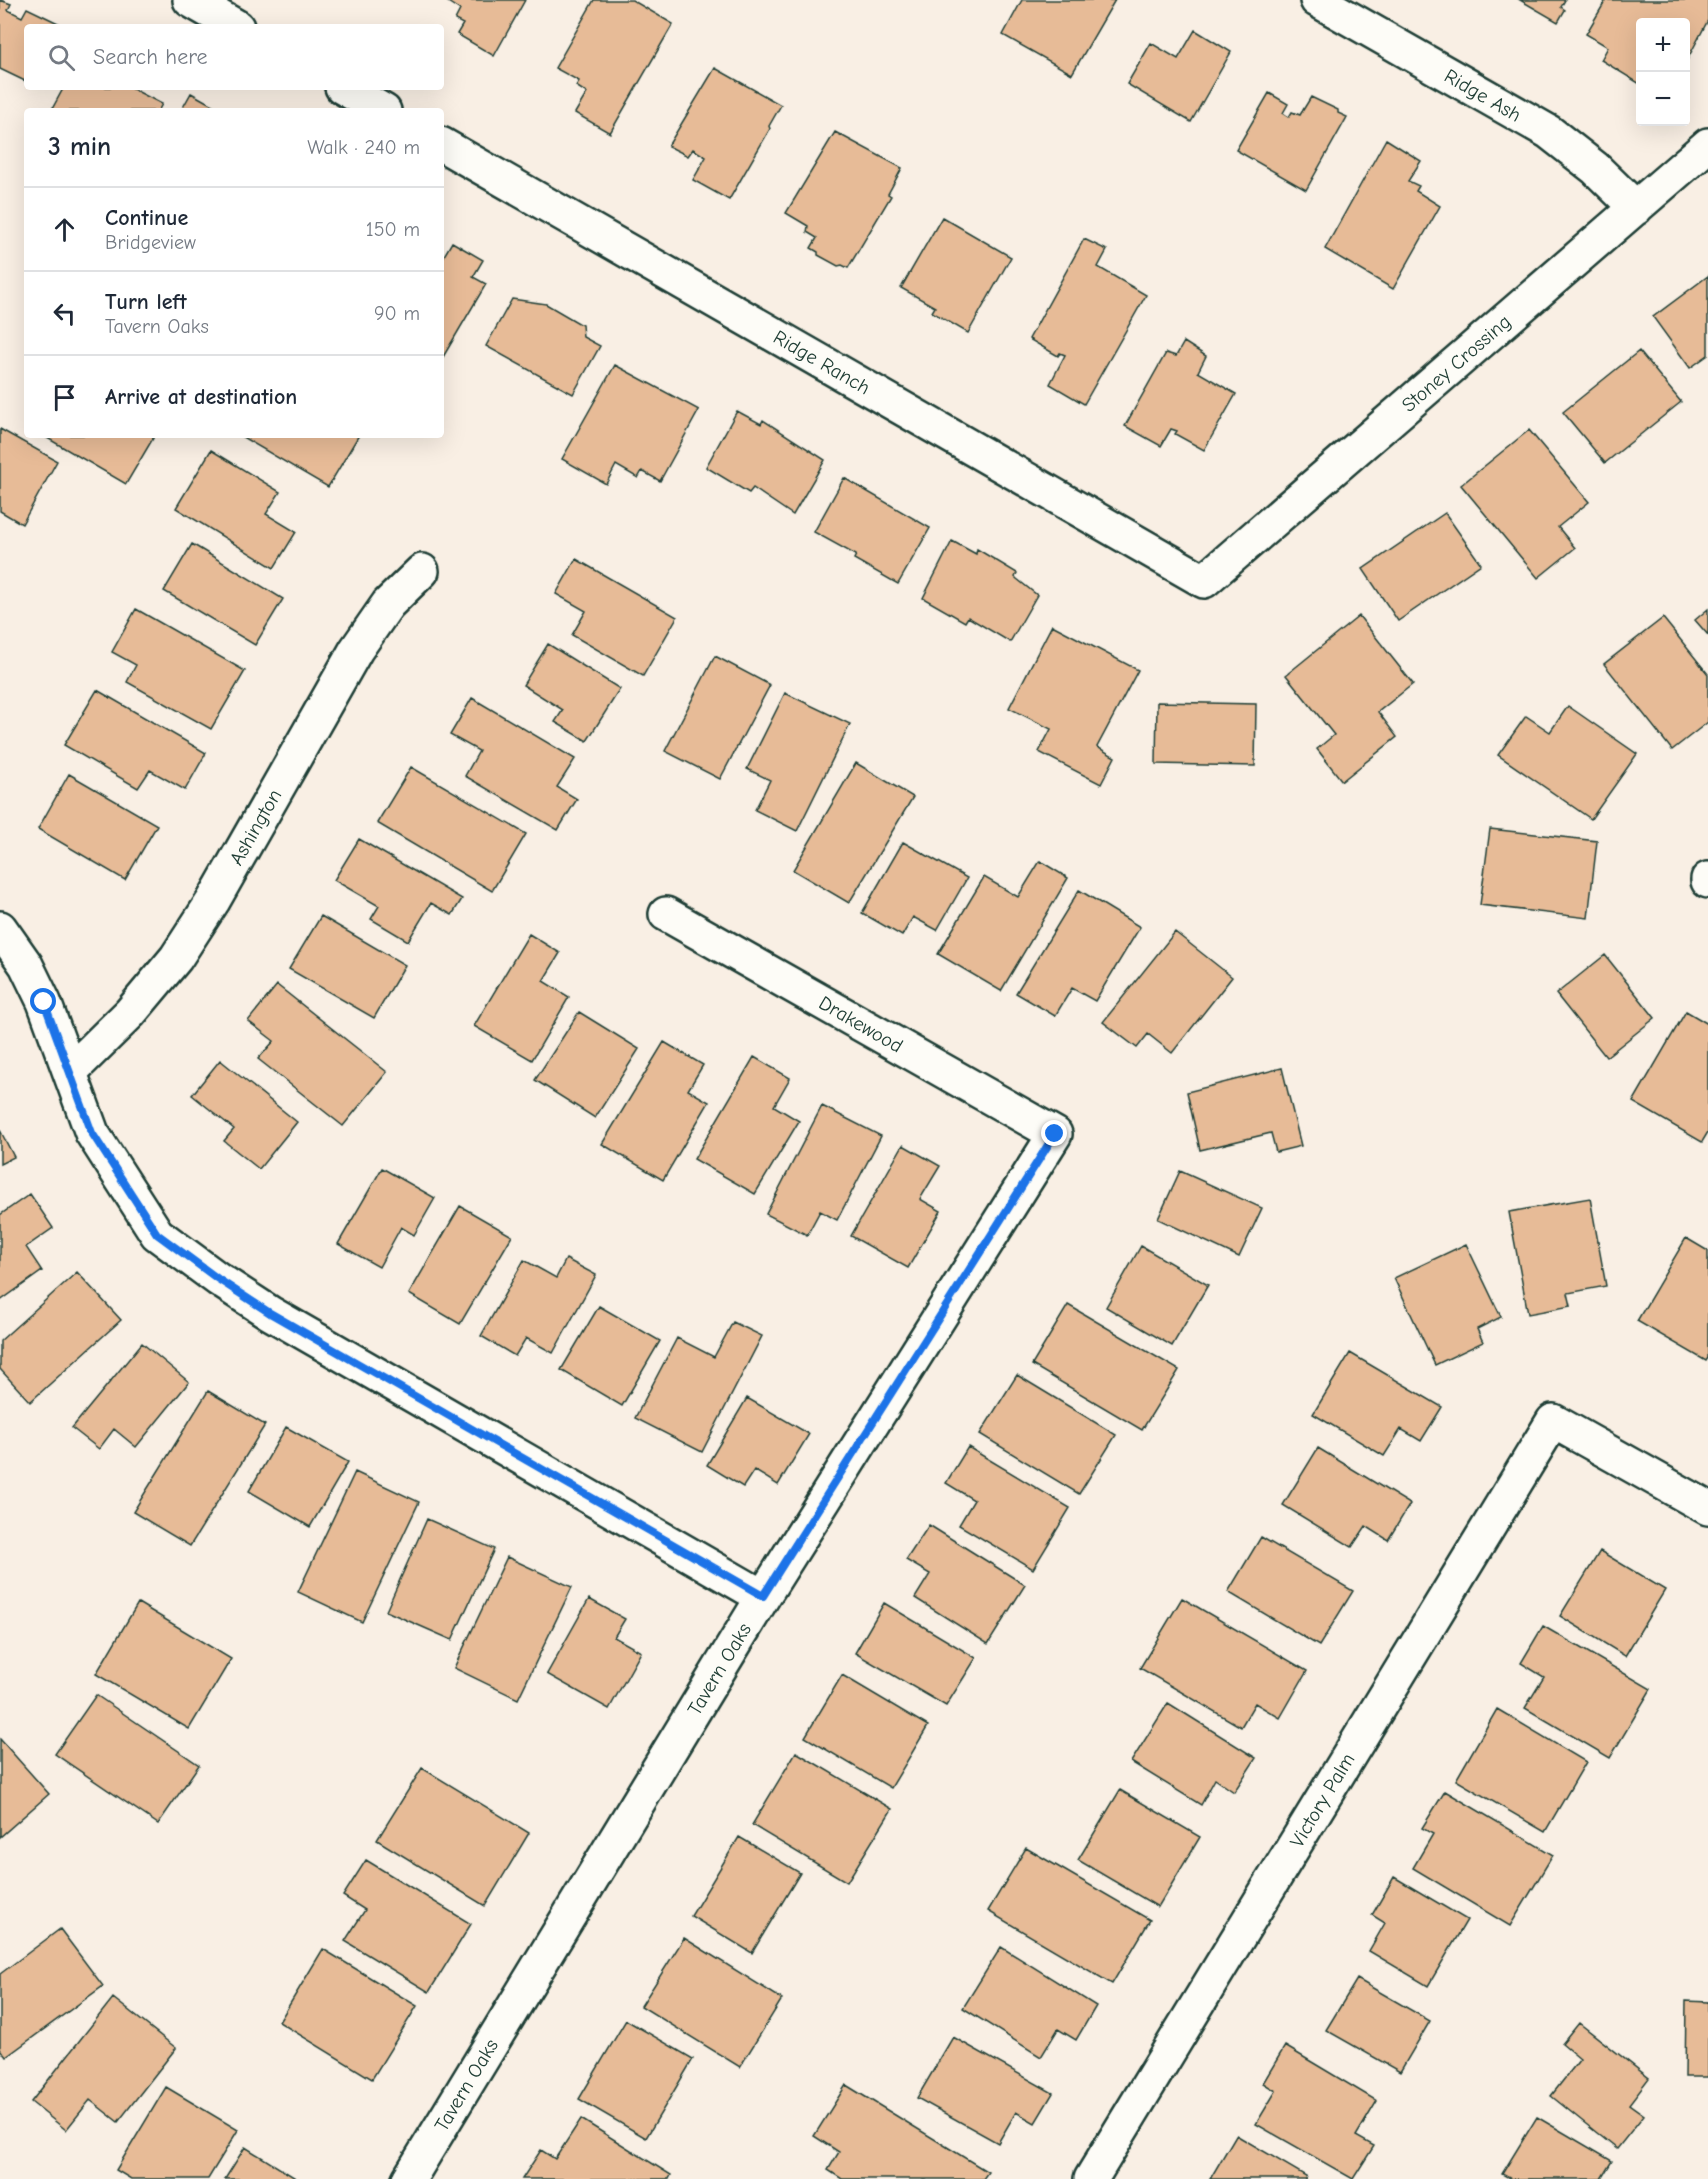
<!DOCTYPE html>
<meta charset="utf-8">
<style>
body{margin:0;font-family:"Comic Neue",sans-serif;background:#f6f6f7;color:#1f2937}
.controls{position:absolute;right:18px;top:18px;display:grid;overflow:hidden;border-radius:6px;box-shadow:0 6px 24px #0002}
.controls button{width:54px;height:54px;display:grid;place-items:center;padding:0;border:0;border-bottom:2px solid #e0e1e3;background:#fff;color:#1f2937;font:30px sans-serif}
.stop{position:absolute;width:18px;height:18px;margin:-14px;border:4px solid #1a73e8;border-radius:50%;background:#fff}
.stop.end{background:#1a73e8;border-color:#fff;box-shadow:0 2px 6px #0008}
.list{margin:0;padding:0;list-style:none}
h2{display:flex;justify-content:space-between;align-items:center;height:78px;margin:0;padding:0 24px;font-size:26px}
h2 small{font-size:20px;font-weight:400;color:#747a83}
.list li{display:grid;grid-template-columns:39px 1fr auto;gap:18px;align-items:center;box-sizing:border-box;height:84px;padding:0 24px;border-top:2px solid #e0e1e3}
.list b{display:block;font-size:22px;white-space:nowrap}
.list p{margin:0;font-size:20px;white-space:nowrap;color:#747a83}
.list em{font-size:20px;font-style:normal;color:#747a83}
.icon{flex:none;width:33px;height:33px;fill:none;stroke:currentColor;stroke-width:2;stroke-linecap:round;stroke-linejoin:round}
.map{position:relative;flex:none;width:1708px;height:2179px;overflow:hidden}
.search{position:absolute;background:#fff;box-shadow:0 6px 24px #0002;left:24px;top:24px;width:420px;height:66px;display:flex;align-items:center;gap:15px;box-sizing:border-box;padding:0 21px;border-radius:6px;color:#747a83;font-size:22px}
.panel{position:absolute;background:#fff;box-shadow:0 6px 24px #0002;left:24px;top:108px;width:420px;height:330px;border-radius:6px}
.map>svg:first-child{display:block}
.building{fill:#e7bb97;stroke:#1f3d34;stroke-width:1.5}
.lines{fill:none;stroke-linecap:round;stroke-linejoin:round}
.minor-casing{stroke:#1f3d34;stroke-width:38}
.minor{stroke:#fdfcf7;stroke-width:33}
.route{stroke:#1a73e8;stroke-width:8}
.labels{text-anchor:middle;stroke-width:4.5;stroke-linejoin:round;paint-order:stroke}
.street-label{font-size:20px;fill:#1f3d34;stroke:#fdfcf7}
</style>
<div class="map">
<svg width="1708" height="2179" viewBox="0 0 1708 2179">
<rect width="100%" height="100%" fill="#f9efe4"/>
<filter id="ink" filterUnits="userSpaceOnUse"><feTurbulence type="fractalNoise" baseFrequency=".0167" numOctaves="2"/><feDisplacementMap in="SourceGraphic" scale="12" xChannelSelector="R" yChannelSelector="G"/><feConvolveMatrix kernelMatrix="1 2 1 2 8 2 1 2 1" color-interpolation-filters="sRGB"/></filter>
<g filter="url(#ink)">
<!-- building -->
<path class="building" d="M0 0 11 4 8 10 22 17 27 8 60 24 59 27H27V82L0 69Z
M445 0H525L494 56 457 34 463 24 455 20 460 10Z
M594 0H632L673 24 610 133 575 113 587 93 576 86 579 81 555 68Z
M1022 0H1115L1072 74 1003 35Z
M1520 0H1565L1561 7 1565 10 1558 22Z
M1606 0H1708V20L1686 62V22H1640V84L1601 60 1608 47 1586 34Z
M1195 30 1231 52 1191 122 1127 84 1151 43 1178 59Z
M715 68 781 105 769 126 770 129 729 200 693 180 706 157 693 149 688 156 668 146Z
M64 87H129L162 104 158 111H51Z
M191 93 223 111H181Z
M1269 93 1288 104 1283 113 1289 117 1292 112 1300 115 1311 97 1338 110V113L1347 117 1306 190 1236 150Z
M835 132 902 168 888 194 891 196 848 268 842 265 838 266 818 255V252L811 248 817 238 807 232 808 226 786 213Z
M1386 139 1421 161 1408 181 1419 186 1416 191 1440 206 1393 289 1325 249Z
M942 217 1011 257 968 333 932 312 935 307 901 288Z
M1084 239 1107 250 1098 267 1146 295 1084 404 1050 384 1065 355 1060 353 1058 356 1029 339Z
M452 242 483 260 473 277 486 284 443 357 441 356V261Z
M1708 276V355L1690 368 1653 317Z
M512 299 546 304 582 325 583 337 600 346 573 394 486 346Z
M1184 342 1206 356 1198 372 1236 394 1204 450 1175 434 1177 431 1171 429 1161 446 1125 426 1166 353 1176 356Z
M1639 351 1681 402 1605 463 1563 412Z
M615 365 699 410 660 481 642 471 638 478 616 465 606 484 562 459Z
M737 411 761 424 763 420 825 460 793 515 753 488 749 493 706 467Z
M0 429 57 461 22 524 0 511Z
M1529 430 1589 502 1558 527 1575 548 1538 578 1461 485Z
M42 435H155L126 484Z
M239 435H359L328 487Z
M211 450 280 492 266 514 296 532 274 568 176 508Z
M844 478 930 528 898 584 854 559 856 555 814 532Z
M1445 513 1481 564 1398 621 1363 569Z
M952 541 976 554 977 549 1017 573 1015 577 1017 579 1037 595 1010 642 968 617 965 622 923 598Z
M192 544 283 599 255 645 164 591Z
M576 559 677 617 643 676 572 635 586 611 556 594Z
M136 609 245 671 211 729 127 682 136 665 112 652Z
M1708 609V635L1695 620Z
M1359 616 1413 684 1378 712 1397 737 1342 781 1317 749 1334 735 1286 675Z
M1663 618 1708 674V722L1672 750 1604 664Z
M1052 625 1138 670 1097 747 1115 757 1101 784 1039 752 1051 729 1009 708Z
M548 644 620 689 587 741 555 722 563 710 523 685Z
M715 656 770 685 720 779 665 751Z
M97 690 206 753 185 790 150 770 138 788 64 745Z
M785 693 850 724 797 831 755 810 770 780 747 769Z
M472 698 575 759 557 787 577 799 558 830 465 776 479 751 450 735Z
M1157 702 1256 704 1255 766 1156 764Z
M1568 706 1637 754 1591 819 1498 755 1526 716 1550 732Z
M856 763 913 797 849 903 793 870Z
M411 767 526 834 492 891 377 823Z
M69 774 157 825 125 880 38 829Z
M1490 829 1597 841 1588 918 1480 905Z
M359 839 462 899 452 915 431 903 408 941 371 919 379 906 334 880Z
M903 842 967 878 937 930 913 917 902 936 862 913Z
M1040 861 1068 878 1001 991 938 954 984 877 1018 897Z
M1079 890 1140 927 1095 1001 1072 988 1055 1016 1016 993Z
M321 916 405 965 374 1018 289 969Z
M1175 932 1232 977 1172 1053 1148 1034 1137 1048 1103 1022Z
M529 934 560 953 543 981 569 997 532 1060 474 1026Z
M1605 955 1655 1018 1606 1057 1556 994Z
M277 985 387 1072 343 1126 258 1059 274 1041 248 1021Z
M1686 1011 1708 1024V1132L1702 1142 1633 1102Z
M579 1012 639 1049 595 1118 535 1080Z
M664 1042 703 1065 688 1090 709 1102 663 1180 602 1144Z
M754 1057 790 1078 774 1106 799 1121 755 1194 694 1159Z
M220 1060 297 1122 259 1169 224 1141 234 1129 192 1095Z
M1282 1068 1301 1146 1276 1152 1271 1133 1200 1150 1187 1092Z
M822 1106 881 1136 837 1220 820 1211 807 1235 766 1214Z
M0 1130 14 1157 0 1164Z
M903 1145 940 1166 920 1199 941 1211 908 1268 851 1236Z
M382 1168 435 1198 414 1235 401 1227 379 1267 338 1244Z
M1180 1171 1262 1208 1239 1257 1158 1219Z
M30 1194 53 1228 26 1247 42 1271 0 1301V1215Z
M1590 1198 1606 1286 1568 1293 1571 1306 1528 1314 1509 1212Z
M460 1206 512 1236 460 1324 409 1294Z
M1686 1238 1708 1251V1358L1706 1361 1637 1321Z
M1466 1244 1501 1317 1477 1329 1483 1342 1435 1365 1394 1278Z
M1141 1246 1208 1285 1172 1346 1106 1307Z
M566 1259 596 1275 553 1353 526 1338 515 1356 481 1336 524 1260 556 1278Z
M77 1272 121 1320 30 1402 0 1369V1341Z
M1068 1305 1179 1370 1142 1430 1032 1365Z
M599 1306 660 1341 622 1406 561 1370Z
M733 1322 762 1336 702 1452 635 1418 677 1338 714 1357Z
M142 1343 189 1382 136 1447 114 1429 99 1449 72 1428Z
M1350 1353 1442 1407 1421 1441 1401 1429 1384 1456 1313 1414Z
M1017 1375 1116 1435 1079 1494 980 1434Z
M208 1391 265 1425 190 1546 133 1512Z
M747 1398 809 1434 778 1485 754 1470 743 1487 707 1465Z
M286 1427 348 1462 310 1527 249 1491Z
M968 1447 1070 1508 1033 1569 959 1525 974 1500 946 1483Z
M1318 1448 1410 1504 1388 1540 1366 1526 1352 1547 1283 1505Z
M355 1472 419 1502 362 1622 298 1592Z
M427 1519 494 1549 452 1640 386 1611Z
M929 1525 1025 1585 988 1644 915 1598 930 1574 906 1560Z
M1261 1537 1353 1591 1319 1646 1228 1592Z
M1600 1551 1665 1590 1625 1656 1560 1616Z
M507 1557 572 1587 518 1699 454 1668Z
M1182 1598 1307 1671 1280 1718 1255 1703 1241 1727 1140 1668Z
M589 1599 625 1619 614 1637 641 1652 609 1709 547 1674Z
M138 1603 231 1659 189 1729 96 1674Z
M884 1603 976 1658 946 1706 855 1653Z
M1543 1626 1651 1689 1610 1758 1525 1708 1544 1677 1521 1663Z
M842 1675 928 1726 891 1788 805 1737Z
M96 1695 199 1765 158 1824 55 1754Z
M1168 1703 1256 1758 1234 1792 1215 1779 1201 1805 1131 1762Z
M1497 1709 1586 1762 1545 1832 1456 1780Z
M0 1739 49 1794 0 1837Z
M796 1752 892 1809 847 1882 752 1825Z
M422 1768 529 1833 485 1906 377 1840Z
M1120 1790 1200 1837 1158 1907 1078 1860Z
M1445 1791 1553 1855 1510 1926 1413 1868 1433 1834 1422 1828Z
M739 1837 800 1873 752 1953 691 1916Z
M1026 1848 1150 1920 1112 1984 988 1911Z
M366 1860 471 1924 429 1992 345 1941 365 1910 343 1896Z
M1394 1877 1467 1920 1428 1986 1369 1951 1385 1923 1372 1915Z
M60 1929 103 1986 6 2057 0 2049V1974Z
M684 1938 782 1999 740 2067 641 2006Z
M1001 1947 1096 2006 1076 2040 1058 2029 1041 2057 963 2008Z
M323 1949 417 2006 372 2079 279 2022Z
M1357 1979 1430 2021 1400 2072 1326 2030Z
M113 1998 176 2048 118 2122 90 2100 66 2130 31 2102Z
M1686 2001 1708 2002V2077H1685Z
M626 2020 693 2059 646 2138 579 2099Z
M1579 2023 1649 2078 1629 2104 1644 2115 1617 2149 1551 2096 1580 2059 1562 2044Z
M953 2037 1053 2093 1035 2123 1016 2112 998 2143 917 2098Z
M1285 2046 1377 2101 1356 2136 1374 2146 1353 2179 1256 2124 1276 2091 1263 2083Z
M846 2085 988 2172 983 2179H842L828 2170 839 2152 814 2136Z
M166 2087 238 2130 208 2179H131L116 2170Z
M1537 2117 1612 2161 1601 2179H1511L1502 2174Z
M581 2119 671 2175 669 2179H522L541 2150 555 2159Z
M1236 2135 1306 2176 1305 2179H1210Z
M245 2147 297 2179H225Z"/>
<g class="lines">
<defs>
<path id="minor" d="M190 0 237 27
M1317 0 1549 132 1595 168 1636 208
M342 87 384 111
M441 144 1204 581 1708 145
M1708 879V881
M0 928 26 965 44 1002 92 1133 157 1234 218 1279 270 1313 763 1597
M71 1071 130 1013 176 958 213 901 356 650 388 604 422 571
M409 2179 763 1597 1055 1134 666 914
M1091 2179 1553 1421 1708 1508"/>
</defs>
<!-- minor casing -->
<use href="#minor" class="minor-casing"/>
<!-- minor -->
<use href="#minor" class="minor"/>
</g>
</g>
<g class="lines" filter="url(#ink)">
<!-- route -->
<path class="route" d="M44 1002 92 1133 157 1234 218 1279 270 1313 763 1596 1055 1134"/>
</g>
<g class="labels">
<!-- street labels -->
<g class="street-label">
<text transform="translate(1483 95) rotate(30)" y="7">Ridge Ash</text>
<text transform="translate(822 362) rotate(30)" y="7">Ridge Ranch</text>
<text transform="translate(1456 363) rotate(-41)" y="7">Stoney Crossing</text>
<text transform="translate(255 827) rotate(-60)" y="7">Ashington</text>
<text transform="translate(861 1024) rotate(30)" y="7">Drakewood</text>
<text transform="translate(719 1669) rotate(-59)" y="7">Tavern Oaks</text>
<text transform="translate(1322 1800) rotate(-59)" y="7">Victory Palm</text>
<text transform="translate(466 2085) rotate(-59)" y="7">Tavern Oaks</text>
</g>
</g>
</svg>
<div class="controls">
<button>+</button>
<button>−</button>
</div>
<div class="stop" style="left:44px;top:1002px"></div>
<div class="stop end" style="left:1055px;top:1134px"></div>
<div class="search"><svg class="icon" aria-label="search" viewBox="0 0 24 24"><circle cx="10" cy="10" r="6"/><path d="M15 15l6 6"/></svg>Search here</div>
<section class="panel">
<h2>3 min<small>Walk · 240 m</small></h2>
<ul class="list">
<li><svg class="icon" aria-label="ahead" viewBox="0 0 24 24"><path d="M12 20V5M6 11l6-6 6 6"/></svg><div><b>Continue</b><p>Bridgeview</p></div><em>150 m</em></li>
<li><svg class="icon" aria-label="left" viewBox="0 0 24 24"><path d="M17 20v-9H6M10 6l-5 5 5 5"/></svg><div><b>Turn left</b><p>Tavern Oaks</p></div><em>90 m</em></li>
<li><svg class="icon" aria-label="arrive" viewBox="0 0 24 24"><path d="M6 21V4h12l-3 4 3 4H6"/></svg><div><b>Arrive at destination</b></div></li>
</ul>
</section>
</div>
